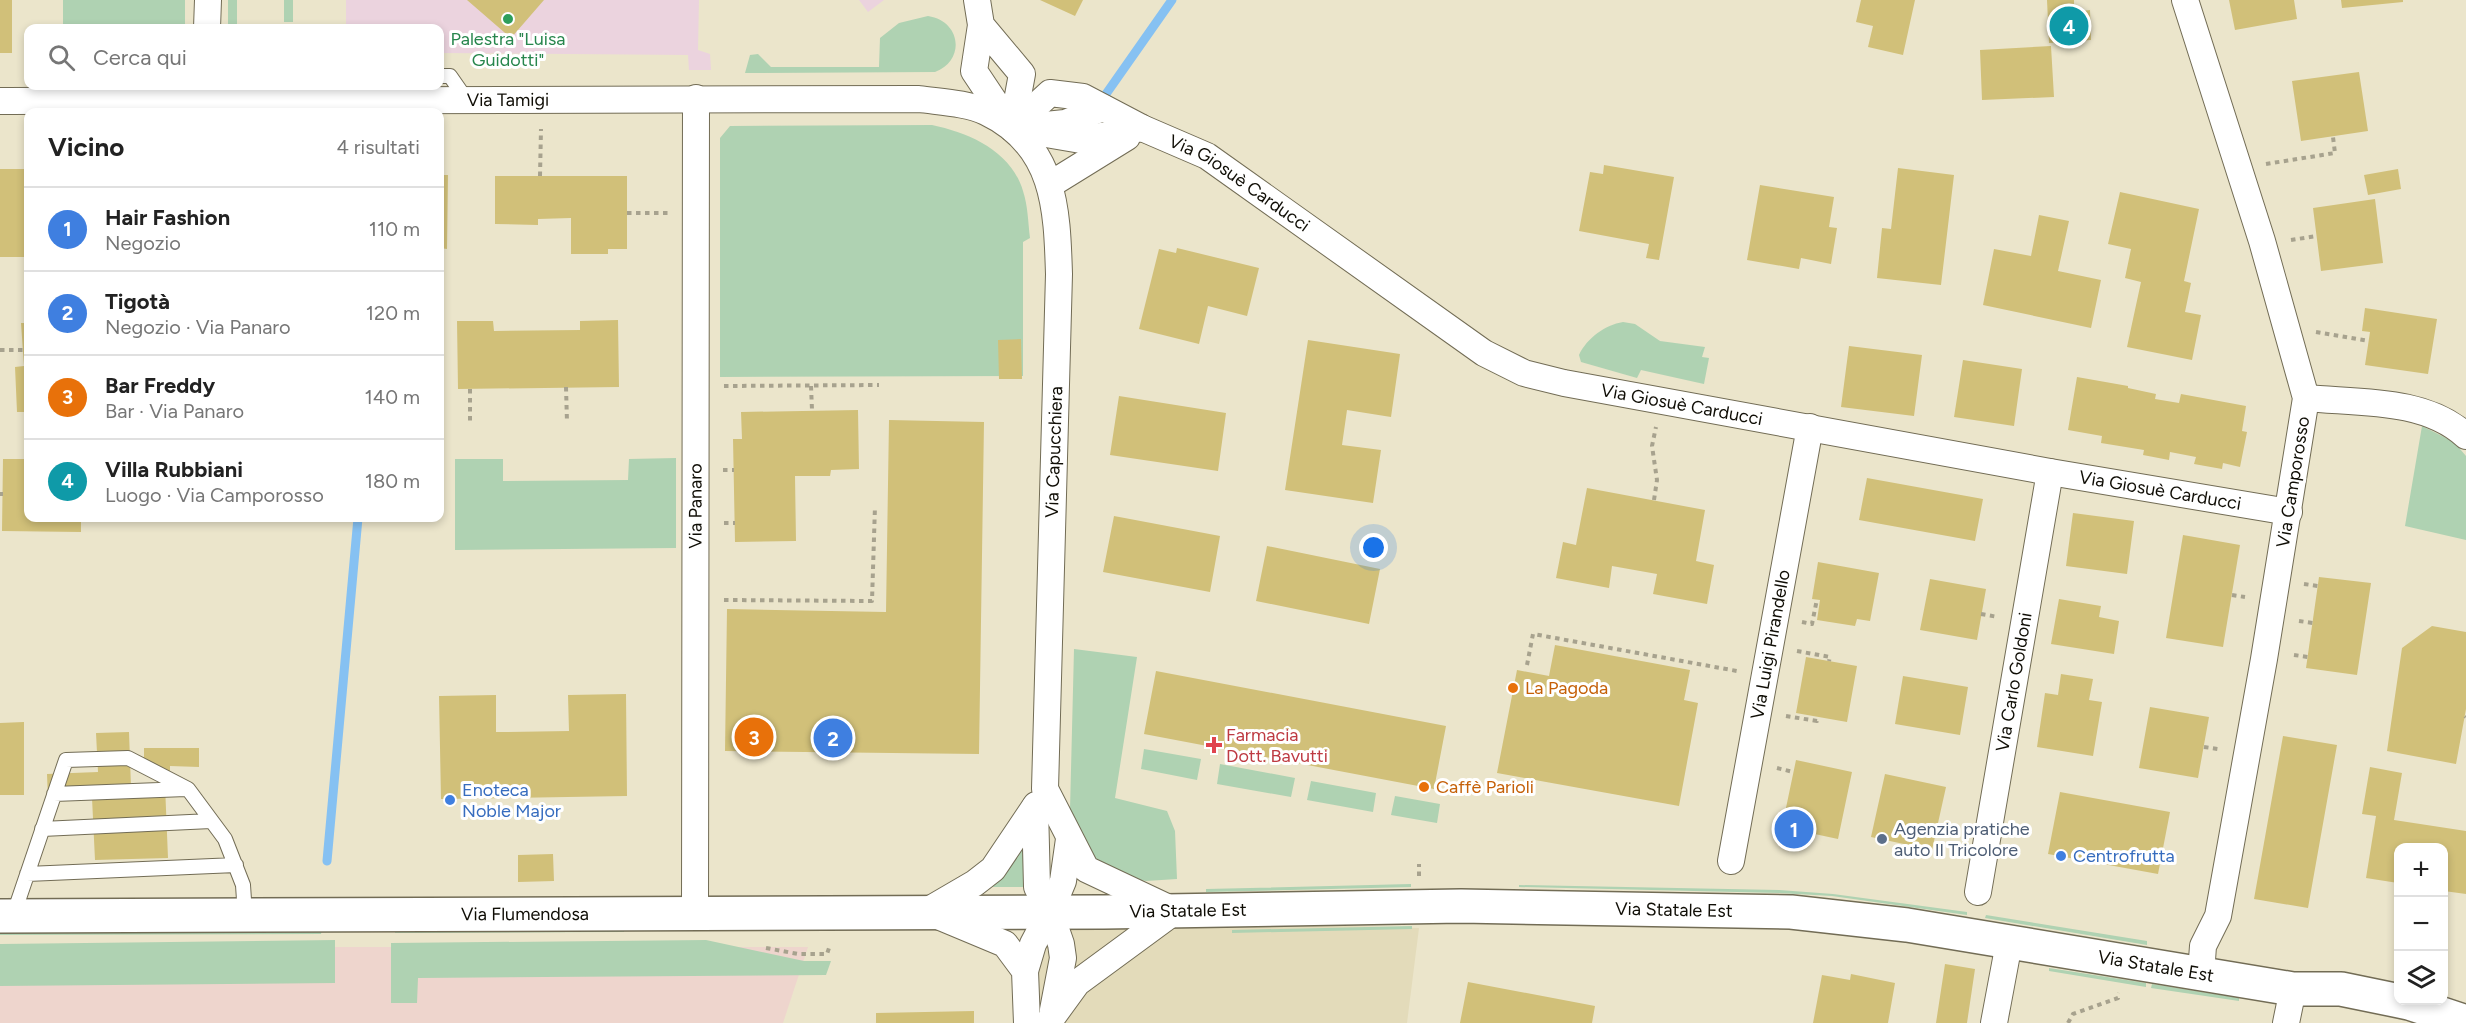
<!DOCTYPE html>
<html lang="it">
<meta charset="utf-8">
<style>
body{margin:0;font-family:Figtree,sans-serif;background:#f2f2f2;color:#222}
.controls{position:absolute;right:18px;bottom:18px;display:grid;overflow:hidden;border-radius:12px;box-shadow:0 3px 9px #0003}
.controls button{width:54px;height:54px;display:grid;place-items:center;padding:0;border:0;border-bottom:2px solid #e0e0e0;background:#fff;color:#222;font:30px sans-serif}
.you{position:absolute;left:1374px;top:548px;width:21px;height:21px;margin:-15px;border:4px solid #fff;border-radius:50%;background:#1a73e8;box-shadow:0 0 0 9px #1a73e833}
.badge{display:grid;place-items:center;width:39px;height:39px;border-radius:50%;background:#6139b1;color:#fff;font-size:20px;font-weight:700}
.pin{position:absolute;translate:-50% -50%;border:3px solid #fff;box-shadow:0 2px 6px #0006}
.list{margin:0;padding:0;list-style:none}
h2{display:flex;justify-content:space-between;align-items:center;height:78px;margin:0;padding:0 24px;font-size:26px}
h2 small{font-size:20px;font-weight:400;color:#767676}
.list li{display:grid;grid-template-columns:39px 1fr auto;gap:18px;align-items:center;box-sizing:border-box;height:84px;padding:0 24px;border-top:2px solid #e0e0e0}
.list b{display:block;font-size:22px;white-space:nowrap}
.list p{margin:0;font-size:20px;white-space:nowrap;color:#767676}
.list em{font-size:20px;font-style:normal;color:#767676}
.icon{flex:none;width:33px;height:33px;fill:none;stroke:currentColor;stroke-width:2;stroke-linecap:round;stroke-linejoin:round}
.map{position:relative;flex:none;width:2466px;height:1023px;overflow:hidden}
.search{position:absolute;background:#fff;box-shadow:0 3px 9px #0003;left:24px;top:24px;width:420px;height:66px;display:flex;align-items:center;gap:15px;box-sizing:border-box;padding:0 21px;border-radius:12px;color:#767676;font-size:22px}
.panel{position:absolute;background:#fff;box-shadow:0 3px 9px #0003;left:24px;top:108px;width:420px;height:414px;border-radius:12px}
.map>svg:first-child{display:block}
.commercial{fill:#eed5cd}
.built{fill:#e3dbba}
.education{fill:#ebd3de}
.green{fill:#afd2b2}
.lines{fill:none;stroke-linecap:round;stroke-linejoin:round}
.stream{stroke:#86c1f2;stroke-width:9}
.building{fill:#d1c079}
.lane-casing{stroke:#726c55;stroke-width:16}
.street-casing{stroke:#726c55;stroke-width:28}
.secondary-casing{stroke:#726c55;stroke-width:36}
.path{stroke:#a7a28e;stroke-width:4;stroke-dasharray:4.5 4.5;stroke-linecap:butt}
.lane{stroke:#fff;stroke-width:14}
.street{stroke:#fff;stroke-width:26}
.secondary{stroke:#fff;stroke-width:33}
.leisure-dot{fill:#2e9e5b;stroke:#fff;stroke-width:2}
.food-dot{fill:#e8710a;stroke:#fff;stroke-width:2}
.health-dot{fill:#e0444e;stroke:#fff;stroke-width:2}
.shop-dot{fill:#3f7fe0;stroke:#fff;stroke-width:2}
.service-dot{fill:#5c6f8a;stroke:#fff;stroke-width:2}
.labels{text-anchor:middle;stroke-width:6;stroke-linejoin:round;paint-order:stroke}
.leisure-label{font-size:18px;fill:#27864d;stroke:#fff}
.street-label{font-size:18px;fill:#0f0d05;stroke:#fff}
.food-label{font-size:18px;fill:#c56008;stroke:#fff;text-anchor:start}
.health-label{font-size:18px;fill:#be3a42;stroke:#fff;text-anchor:start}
.shop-label{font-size:18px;fill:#366cbe;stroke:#fff;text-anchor:start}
.service-label{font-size:18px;fill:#4e5e75;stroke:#fff;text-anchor:start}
</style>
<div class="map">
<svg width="2466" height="1023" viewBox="0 0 2466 1023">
<rect width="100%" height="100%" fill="#ebe5cb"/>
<!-- commercial -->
<path class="commercial" d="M0 947H808L783 1023H0Z"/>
<!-- built -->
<path class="built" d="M1044 917 1419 928 1407 1023H1033Z"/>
<!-- education -->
<path class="education" d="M346 0H699L698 50 710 54 711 70H689L688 55 440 53V28H346Z
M859 0H884L868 12Z"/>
<!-- green -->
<path class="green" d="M63 0H185V28H63Z
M228 0H237V28H228Z
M284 0H293V22H284Z
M928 16C961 21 966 60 935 72L745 73 750 55 758 54 771 67H879L880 38 899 23Z
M932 125C970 133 1011 151 1023 191 1028 206 1028 222 1030 238L1023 242V376L720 377V138L730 126Z
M1623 322 1635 324 1660 341 1705 347 1702 357 1709 358 1704 384 1641 370 1637 378 1581 362 1579 355C1587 338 1605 325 1623 322Z
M2422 426 2454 442 2466 456V540L2405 526Z
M676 458V548L455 550V459H503V481L628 480 629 459Z
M1074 649 1137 657 1115 798 1167 811 1175 831 1177 879 1146 881 1130 878 1095 861 1082 844 1070 810Z
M1144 749 1201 759 1197 780 1141 769Z
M1220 764 1295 778 1291 797 1217 784Z
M1311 781 1376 793 1373 812 1307 800Z
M1395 796 1440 804 1437 823 1391 815Z
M1024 846V887H988Z
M1411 884V887L1206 892V889Z
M1519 885 1779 890 1833 894 1967 912V915L1832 896 1779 893 1519 887Z
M1986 915 2147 941V945L1985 918Z
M1412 926V929L1232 933V930Z
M624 927V932L395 933V929Z
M322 929 321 934 0 935V931Z
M335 940V983L0 986V944Z
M706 940 804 961H831L826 975 418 978 417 1003H391V943Z
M2049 968 2146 983V987L2049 971Z
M2152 984 2239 998V1001L2151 988Z"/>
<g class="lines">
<!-- stream -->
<path class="stream" d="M1106 94 1172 0
M327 861 358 518"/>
</g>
<!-- building -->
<path class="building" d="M0 0H12V53H0Z
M467 0H544L511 38Z
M1040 0H1083L1075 16Z
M1861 0H1915L1903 55 1868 47 1873 26 1856 22Z
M2047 0H2074V12L2090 10 2091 40 2049 43Z
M2229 0H2294L2297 19 2235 30Z
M2341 0H2403V2L2342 8Z
M2051 46 2054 97 1982 100 1980 50Z
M2359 72 2368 131 2301 141 2292 81Z
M1604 165 1674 177 1659 260 1646 258 1649 244 1579 231 1590 172 1603 174Z
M1898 168 1954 175 1941 285 1877 278 1882 228 1891 229Z
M0 169H28V257H0Z
M2398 169 2401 189 2368 195 2364 175Z
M440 175H448L447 249 440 248Z
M495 176H627V249H608V254H571V218L538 219V225L495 224Z
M1760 185 1834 197 1829 227 1837 228 1831 264 1801 258 1799 269 1747 260Z
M2120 192 2199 209 2184 281 2191 283 2185 312 2201 315 2192 360 2127 347 2141 282 2125 278 2131 249 2108 244Z
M2375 199 2383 263 2321 271 2313 208Z
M2039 215 2069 221 2058 271 2101 280 2091 328 1983 305 1994 249 2031 256Z
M1177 248 1259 268 1247 316 1208 306 1199 344 1139 329 1159 249 1176 253Z
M2365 308 2437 319 2428 374 2365 365 2370 332 2362 331Z
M618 320 619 387 458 389 457 321H493L494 331 580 330V321Z
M21 323H28V412H17L15 367 24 366Z
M1021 339 1022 379H999L998 340Z
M1308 340 1400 354 1391 417 1347 410 1342 445 1381 450 1373 503 1285 490Z
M1849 346 1922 355 1914 416 1841 407Z
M1963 360 2022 369 2014 426 1954 417Z
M2077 377 2128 386V388L2156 394 2155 399 2179 403 2181 394 2246 406 2242 431 2247 432 2240 467 2223 463 2222 469 2194 464 2196 457 2170 452 2169 460 2143 455 2144 450 2101 443 2102 436 2068 430Z
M1119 396 1226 413 1218 471 1110 455Z
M858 410 859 469 831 470 830 476H795L796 541 735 542 733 439H742L741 412Z
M889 420 984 422 979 754 725 751 727 609 886 612Z
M3 459H28V518H81V532L2 531Z
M1867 478 1983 499 1975 541 1859 520Z
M1587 488 1705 510 1696 561 1714 565 1707 604 1653 594 1657 574 1612 566 1609 588 1556 578 1563 542 1576 545Z
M2073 513 2134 521 2127 574 2066 566Z
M1114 516 1220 536 1210 592 1103 572Z
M2183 535 2240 545 2223 647 2166 638Z
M1267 546 1380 569 1369 624 1256 601Z
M1818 562 1879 573 1870 621 1857 619 1855 626 1817 620 1820 600 1812 599Z
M2319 577 2371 583 2357 675 2306 668Z
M1930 579 1986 589 1977 640 1920 630Z
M2059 599 2101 606 2099 617 2119 621 2114 654 2051 644Z
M2432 626 2466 632V709L2456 764 2387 751 2402 648Z
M1555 645 1690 670 1684 700 1698 703 1679 806 1497 773 1517 670 1549 676Z
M1806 657 1857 666 1847 722 1796 713Z
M1156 671 1446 726 1434 789 1144 734Z
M2061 674 2093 679 2089 700 2102 702 2093 756 2037 747 2045 693 2058 695Z
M1903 676 1968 687 1960 735 1895 724Z
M626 694 627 796 441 799 439 696 496 695V732H506L569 731 568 695Z
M2150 707 2209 717 2198 778 2139 768Z
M24 722V795H0V723Z
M129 732 131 787 165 785 168 858 95 860 92 798 48 800 47 774 98 772 96 733Z
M2283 736 2337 745 2308 908 2254 899Z
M144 748H199V767L170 766V773H144Z
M1796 760 1852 772 1838 839 1782 827Z
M2370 767 2402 773 2394 820 2466 831V894L2444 891V848H2398V883L2366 878 2376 816 2362 814Z
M1885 774 1946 787 1932 850 1871 837Z
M2060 792 2170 812 2158 874 2048 854Z
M553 854 554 881 518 882V855Z
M1945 964 1975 969 1967 1023H1936Z
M1851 974 1895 983 1888 1023H1813L1822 975 1850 980Z
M1468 982 1595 1006 1592 1023H1460Z
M974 1011V1023H876V1013Z"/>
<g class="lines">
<defs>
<path id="lane" d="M440 76H450L466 99
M54 794 186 789
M42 829 211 821
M27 874 236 865
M13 916 66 760 128 758 188 789 225 839 243 885 245 915"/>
<g id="street">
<path d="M977 0 981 25 974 71 1012 128 1022 74 981 25"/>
<path d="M2185 0 2262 241 2306 398 2264 659 2218 916 2203 946 2201 974"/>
<path d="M207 28 208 0"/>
<path id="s1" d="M0 101 919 99C940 102 967 103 986 112 1055 145 1057 208 1059 274L1045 789 1086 869 1175 911 1077 983 1048 1023"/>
<path d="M1036 126 1065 123 1103 108"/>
<path id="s2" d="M1012 128 1050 93 1083 97 1142 128 1207 156 1484 353 1524 373 1564 383 2050 472 2289 512"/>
<path d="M1012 128 1081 140 1142 128"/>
<path d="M1051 184 1127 137"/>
<path d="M2306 398C2358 403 2425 398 2466 436"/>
<path d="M1035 807 1037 887 1050 912 1061 944 1063 958 1053 1010"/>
<path id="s3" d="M1731 861 1810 427"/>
<path id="s4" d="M1978 892 2050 472"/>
<path d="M927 911 975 883 993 869 1036 805"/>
<path id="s5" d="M695 912 696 98"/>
<path d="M938 916 1005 944 1025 971 1027 1023"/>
<path d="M1025 971 1033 944 1050 912 1063 881 1069 839"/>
<path d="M1994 1023 2009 943"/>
<path d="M2286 1023 2293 989"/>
</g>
<g id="secondary">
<path id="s6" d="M0 916 1104 912 1461 906 1791 912 1907 925 2293 989H2341L2409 1003 2466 1022"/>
</g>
</defs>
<!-- lane casing -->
<use href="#lane" class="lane-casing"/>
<!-- street casing -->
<use href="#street" class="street-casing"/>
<!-- secondary casing -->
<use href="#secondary" class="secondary-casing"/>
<!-- path -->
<path class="path" d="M2266 164 2335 153 2333 137
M540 176 541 129
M627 213H668
M2291 240 2317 236
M2316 332 2369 341
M0 350H23
M724 386 879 385
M811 386 812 410
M566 387 567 422
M470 389V423
M723 470H734
M0 494H3
M1654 500 1657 480 1652 446 1656 427
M724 523H735
M2304 584 2318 586
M2232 595 2245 597
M724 600 872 601 875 506
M1981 614 1998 617
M2299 621 2313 623
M1802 622 1812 624 1817 599
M1797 651 1830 657 1829 661
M2294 655 2308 657
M1527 665 1533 634 1737 671
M1786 716 1817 721 1818 717
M2465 716 2466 717
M2204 747 2218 749
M1777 768 1793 772
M1419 876V864
M766 948 798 954H827L830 945
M2068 1023 2073 1014 2118 998 2119 993"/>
<!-- lane -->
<use href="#lane" class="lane"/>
<!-- street -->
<use href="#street" class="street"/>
<!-- secondary -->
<use href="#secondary" class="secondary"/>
</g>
<!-- markers -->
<circle class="leisure-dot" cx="508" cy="19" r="6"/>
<g class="food-dot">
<circle cx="1513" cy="688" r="6"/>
<circle cx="1424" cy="787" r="6"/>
</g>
<path class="health-dot" d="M1211 736h6v6h6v6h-6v6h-6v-6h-6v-6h6z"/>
<g class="shop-dot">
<circle cx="450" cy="800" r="6"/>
<circle cx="2061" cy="856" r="6"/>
</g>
<circle class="service-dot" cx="1882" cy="839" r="6"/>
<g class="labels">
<!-- leisure labels -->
<g class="leisure-label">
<text x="508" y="45">Palestra "Luisa<tspan x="508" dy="21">Guidotti"</tspan></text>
</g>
<!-- street labels -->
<g class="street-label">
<text dy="6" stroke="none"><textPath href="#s1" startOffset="508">Via Tamigi</textPath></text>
<text dy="6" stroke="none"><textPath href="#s2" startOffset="264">Via Giosuè Carducci</textPath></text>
<text dy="6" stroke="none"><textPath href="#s2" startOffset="768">Via Giosuè Carducci</textPath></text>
<text transform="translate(1054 452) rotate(-88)" y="6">Via Capucchiera</text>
<text transform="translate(2293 482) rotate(-81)" y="6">Via Camporosso</text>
<text dy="6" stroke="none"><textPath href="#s2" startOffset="1254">Via Giosuè Carducci</textPath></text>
<text dy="6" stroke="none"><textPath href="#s5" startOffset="406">Via Panaro</textPath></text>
<text dy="6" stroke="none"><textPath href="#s3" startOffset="220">Via Luigi Pirandello</textPath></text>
<text dy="6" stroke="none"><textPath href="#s4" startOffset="213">Via Carlo Goldoni</textPath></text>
<text dy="6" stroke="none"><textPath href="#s6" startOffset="1674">Via Statale Est</textPath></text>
<text dy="6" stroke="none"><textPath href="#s6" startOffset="1188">Via Statale Est</textPath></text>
<text dy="6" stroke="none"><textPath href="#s6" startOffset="525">Via Flumendosa</textPath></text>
<text dy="6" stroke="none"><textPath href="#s6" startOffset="2160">Via Statale Est</textPath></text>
</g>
<!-- food labels -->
<g class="food-label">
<text x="1525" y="694">La Pagoda</text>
<text x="1436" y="793">Caffè Parioli</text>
</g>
<!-- health labels -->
<g class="health-label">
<text x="1226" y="741">Farmacia<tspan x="1226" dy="21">Dott. Bavutti</tspan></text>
</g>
<!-- shop labels -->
<g class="shop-label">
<text x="462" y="796">Enoteca<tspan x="462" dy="21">Noble Major</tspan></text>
<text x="2073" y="862">Centrofrutta</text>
</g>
<!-- service labels -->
<g class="service-label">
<text x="1894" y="835">Agenzia pratiche<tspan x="1894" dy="21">auto Il Tricolore</tspan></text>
</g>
</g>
</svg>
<div class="controls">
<button>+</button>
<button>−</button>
<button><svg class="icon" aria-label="layers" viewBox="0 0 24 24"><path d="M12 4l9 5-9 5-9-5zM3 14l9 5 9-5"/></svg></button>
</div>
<div class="you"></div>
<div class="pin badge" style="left:1794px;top:829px;background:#3f7fe0">1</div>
<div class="pin badge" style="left:833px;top:738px;background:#3f7fe0">2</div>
<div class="pin badge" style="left:754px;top:737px;background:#e8710a">3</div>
<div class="pin badge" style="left:2069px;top:26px;background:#0f9aa8">4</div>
<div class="search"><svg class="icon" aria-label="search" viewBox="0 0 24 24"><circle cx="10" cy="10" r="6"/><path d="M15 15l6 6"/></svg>Cerca qui</div>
<section class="panel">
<h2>Vicino<small>4 risultati</small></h2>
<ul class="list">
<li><span class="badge" style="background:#3f7fe0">1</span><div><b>Hair Fashion</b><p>Negozio</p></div><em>110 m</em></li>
<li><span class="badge" style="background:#3f7fe0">2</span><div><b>Tigotà</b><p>Negozio · Via Panaro</p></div><em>120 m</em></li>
<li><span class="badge" style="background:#e8710a">3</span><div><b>Bar Freddy</b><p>Bar · Via Panaro</p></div><em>140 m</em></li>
<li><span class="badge" style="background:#0f9aa8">4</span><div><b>Villa Rubbiani</b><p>Luogo · Via Camporosso</p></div><em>180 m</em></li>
</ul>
</section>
</div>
